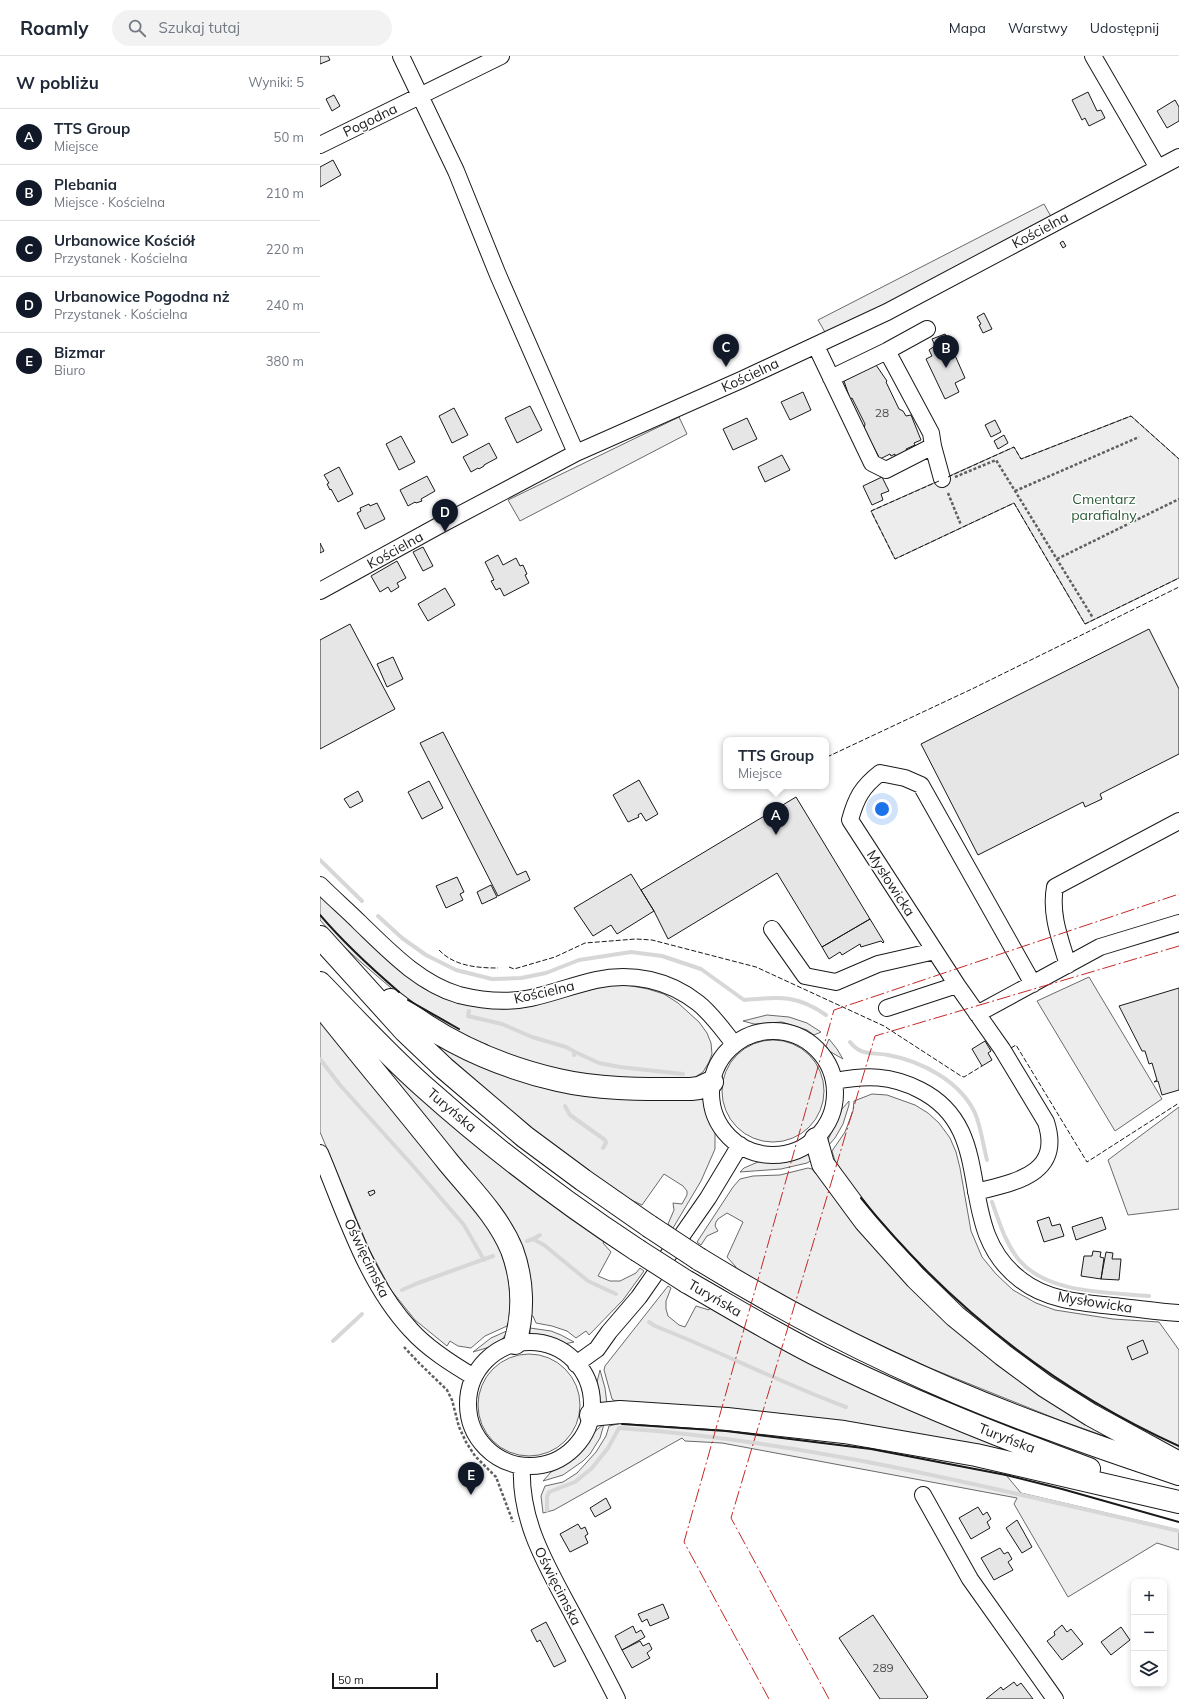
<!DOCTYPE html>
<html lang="pl">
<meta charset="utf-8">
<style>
body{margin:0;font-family:Mulish,sans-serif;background:#f2f2f3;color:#1f2937}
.controls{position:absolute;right:12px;bottom:12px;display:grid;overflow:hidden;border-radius:8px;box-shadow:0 2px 6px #0003}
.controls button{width:36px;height:36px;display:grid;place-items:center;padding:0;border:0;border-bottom:1px solid #e0e1e3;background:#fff;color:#1f2937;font:20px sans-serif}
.scale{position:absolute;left:12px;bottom:10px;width:106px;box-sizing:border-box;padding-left:4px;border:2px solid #1a1a1a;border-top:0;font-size:11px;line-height:14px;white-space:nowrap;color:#1a1a1a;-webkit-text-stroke:3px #fff;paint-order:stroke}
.you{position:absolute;left:562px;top:753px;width:14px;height:14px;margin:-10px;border:3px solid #fff;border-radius:50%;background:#1a73e8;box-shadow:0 0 0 6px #1a73e833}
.badge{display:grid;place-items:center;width:26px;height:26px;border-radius:50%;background:#111827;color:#fff;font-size:13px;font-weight:700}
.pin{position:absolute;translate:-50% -33px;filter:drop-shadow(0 1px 2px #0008)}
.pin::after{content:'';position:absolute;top:21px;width:14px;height:12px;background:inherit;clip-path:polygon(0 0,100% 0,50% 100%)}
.popup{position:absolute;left:403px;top:681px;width:106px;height:52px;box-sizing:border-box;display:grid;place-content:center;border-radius:8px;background:#fff;filter:drop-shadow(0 1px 3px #0005);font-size:13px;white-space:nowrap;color:#747a83}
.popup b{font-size:15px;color:#1f2937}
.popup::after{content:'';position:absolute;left:50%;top:100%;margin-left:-8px;border:8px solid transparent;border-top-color:#fff}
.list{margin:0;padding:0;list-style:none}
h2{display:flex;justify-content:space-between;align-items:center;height:52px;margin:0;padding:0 16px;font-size:17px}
h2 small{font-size:13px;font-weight:400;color:#747a83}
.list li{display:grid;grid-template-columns:26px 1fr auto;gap:12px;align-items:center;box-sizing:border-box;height:56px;padding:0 16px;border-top:1px solid #e0e1e3}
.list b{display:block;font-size:15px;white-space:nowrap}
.list p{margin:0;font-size:13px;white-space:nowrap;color:#747a83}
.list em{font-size:13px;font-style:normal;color:#747a83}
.icon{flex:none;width:22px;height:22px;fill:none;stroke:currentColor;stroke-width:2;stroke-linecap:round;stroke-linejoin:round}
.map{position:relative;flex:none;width:859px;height:1643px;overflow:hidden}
header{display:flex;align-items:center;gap:24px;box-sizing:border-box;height:56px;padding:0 20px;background:#fff;border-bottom:1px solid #e0e1e3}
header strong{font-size:19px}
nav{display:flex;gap:22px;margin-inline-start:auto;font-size:14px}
.search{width:280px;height:36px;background:#f2f2f3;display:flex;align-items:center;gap:10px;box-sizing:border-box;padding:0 14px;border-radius:22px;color:#747a83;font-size:15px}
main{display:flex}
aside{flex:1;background:#fff}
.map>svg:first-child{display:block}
.built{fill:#ededed;stroke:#6a6a6a}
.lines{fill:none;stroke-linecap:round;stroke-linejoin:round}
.stream{stroke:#d7d7d7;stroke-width:4}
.building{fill:#e6e6e6;stroke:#1a1a1a}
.minor-casing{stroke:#1a1a1a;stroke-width:18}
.highway-casing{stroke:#1a1a1a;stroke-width:24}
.path{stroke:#5f5f5f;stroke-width:2.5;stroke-dasharray:3 2;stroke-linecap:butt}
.minor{stroke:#fff;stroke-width:16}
.highway{stroke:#fff;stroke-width:22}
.highway-bridge-casing{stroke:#1a1a1a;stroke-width:24;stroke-linecap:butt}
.highway-bridge{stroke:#fff;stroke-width:22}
.fence{stroke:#1a1a1a;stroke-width:1;stroke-dasharray:5 2;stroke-linecap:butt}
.wall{stroke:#1a1a1a;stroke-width:2}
.power{stroke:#c62828;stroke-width:1;stroke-dasharray:14 3 2 3;stroke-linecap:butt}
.labels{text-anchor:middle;stroke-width:3;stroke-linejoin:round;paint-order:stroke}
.number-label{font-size:12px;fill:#4d4d4d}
.street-label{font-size:14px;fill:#1a1a1a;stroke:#fff}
.park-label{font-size:14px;fill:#2b5a34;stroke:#fff}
</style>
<header>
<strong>Roamly</strong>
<div class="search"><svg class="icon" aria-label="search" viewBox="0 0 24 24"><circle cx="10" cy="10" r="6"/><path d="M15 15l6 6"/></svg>Szukaj tutaj</div>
<nav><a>Mapa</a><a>Warstwy</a><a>Udostępnij</a></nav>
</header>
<main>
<aside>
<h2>W pobliżu<small>Wyniki: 5</small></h2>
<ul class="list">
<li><span class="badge">A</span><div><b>TTS Group</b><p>Miejsce</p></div><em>50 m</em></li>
<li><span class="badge">B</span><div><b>Plebania</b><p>Miejsce · Kościelna</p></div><em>210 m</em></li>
<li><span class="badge">C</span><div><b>Urbanowice Kościół</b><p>Przystanek · Kościelna</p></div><em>220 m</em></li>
<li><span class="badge">D</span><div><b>Urbanowice Pogodna nż</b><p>Przystanek · Kościelna</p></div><em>240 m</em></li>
<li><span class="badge">E</span><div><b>Bizmar</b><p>Biuro</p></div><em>380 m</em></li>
</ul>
</aside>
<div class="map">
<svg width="859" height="1643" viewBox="0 0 859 1643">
<rect width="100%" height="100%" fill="#fff"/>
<!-- built -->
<path class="built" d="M724 148 734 166 509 283 498 264Z
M811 360 859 403V522L765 568 694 447 575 503 551 455 694 391 701 403Z
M359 361 367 378 200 465 188 444Z
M0 838 72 908 103 932 123 942 153 950 183 953 191 952 291 929H307L328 933 344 938 358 947 379 966 387 977 391 987 392 998 389 1006 383 1016 371 1024 262 1021 166 993 168 989 145 980 121 968 84 943 43 908 21 888 0 864Z
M769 921 842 1043 795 1075 717 945Z
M0 959 162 1157 185 1197 194 1254 187 1270 165 1280 151 1292 138 1290 130 1285 127 1290 95 1264 71 1234 49 1193 0 1076Z
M447 959 469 961 487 967 501 976 494 979 487 974 462 966 434 968 423 965Z
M93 969 149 1000 385 1041V1051L395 1075V1093L381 1125 353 1172 348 1168 354 1154 353 1147 362 1148 367 1139V1135L363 1130 344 1118 322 1149 307 1142 245 1100 149 1023Z
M32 974 285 1184 283 1187 291 1196 278 1220 290 1225H300L316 1217 320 1212 324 1215 303 1244 269 1279 266 1275 256 1282 247 1275 232 1270 216 1267 213 1260H208L205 1212Z
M509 983 517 993 523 1003 509 995 506 990Z
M402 1035a51 51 0 1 1 102 0a51 51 0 1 1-102 0Z
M552 1038 567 1039 595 1049 608 1057 619 1067 630 1082 636 1096 640 1112 651 1175 662 1201 676 1218 693 1234 716 1247 735 1254 793 1263 839 1266 859 1294V1395L779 1354 693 1296 602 1217 512 1108 515 1105 512 1095 525 1076 533 1055 534 1045Z
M529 1045V1049L523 1068 515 1082 507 1091 508 1084 522 1053Z
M859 1051V1153L808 1159 788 1104Z
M487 1097 492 1104 487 1107 461 1113 420 1116 424 1112 438 1106 466 1105Z
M488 1112 492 1113 497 1119 500 1116 548 1178 801 1386 739 1364 610 1312 496 1259 415 1213 416 1211 407 1201 423 1166 407 1157 398 1163 396 1166 395 1170 398 1175 387 1180 381 1189 377 1186 413 1131 420 1123 433 1120 460 1119Z
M348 1230 351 1232 346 1245V1253L348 1260 359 1269 365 1271 376 1250 389 1254 391 1250 722 1404 302 1349V1345H295L292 1343 284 1314 285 1310Z
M210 1272 231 1275 241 1279 254 1286 244 1288 227 1282 210 1280Z
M189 1274 180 1286 173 1290 153 1296 171 1282Z
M158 1349a51 51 0 1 1 102 0a51 51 0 1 1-102 0Z
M280 1314 285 1332 287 1348H280L277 1326Z
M302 1367 406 1375 551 1393 686 1419 701 1437 859 1474V1494L837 1487 748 1541 694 1448 697 1442 402 1387 365 1385 362 1382 234 1454 223 1457 221 1440 225 1430 243 1426 257 1417 276 1396 286 1380 289 1370Z
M284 1368 280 1382 270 1398 263 1405 243 1419 223 1425 231 1416 246 1408 259 1398 265 1392 273 1377Z"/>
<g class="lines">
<!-- stream -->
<path class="stream" d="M0 804 42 845
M58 860 82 882 106 899 136 914 172 923 201 922 226 917 259 904 311 896 342 900 381 913 424 944C458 941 476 938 506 959
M149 955 148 960 182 968 212 981 246 991 255 996 254 999
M530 986C541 1000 551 996 568 999 601 1005 640 1025 655 1057 661 1071 663 1089 667 1104
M255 996 279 1007 300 1011 363 1018
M0 1003 20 1029 94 1111 144 1169 164 1204
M245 1050 250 1059 285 1084 286 1087 283 1092
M672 1146C679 1165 685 1187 699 1204 728 1238 787 1236 829 1240
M213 1183 220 1179
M207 1185 213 1183 224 1189 268 1225 296 1238
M82 1234 98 1227 173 1200
M329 1266 335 1270C399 1295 461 1327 526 1351
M13 1285 42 1258
M227 1454V1441L229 1436 255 1426 272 1412 288 1392 299 1372C489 1385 674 1433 859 1475"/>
</g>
<!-- building -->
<path class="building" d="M0 0H8L10 4 0 8Z
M768 36 777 55 781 54 785 62 769 70 765 62 762 64 752 44Z
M14 39 20 50 12 55 6 43Z
M855 44 859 51V65L847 72 837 55Z
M13 104 21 119 0 131V111Z
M743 185 746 190 743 192 740 187Z
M664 257 672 273 663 277 659 269 661 268 657 261Z
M625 278 631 287 630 288 645 322 635 327 639 336 625 343 606 303 612 300 609 294 615 290 612 283Z
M556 309 567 325 566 326 579 353 583 355 586 360 591 359 601 384 594 387 595 389 586 393 587 395 575 401V398L571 400 570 398 560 403 544 373 545 368 532 342 530 343 524 325Z
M483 336 491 354 470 364 461 346Z
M210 350 222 374 197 387 185 362Z
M134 352 148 379 132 387 119 360Z
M427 362 437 383 413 394 403 373Z
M675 364 681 376 671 381 665 369Z
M684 379 688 387 678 393 674 385Z
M81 380 95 406 79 414 66 388Z
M169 387 177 402 164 409V410L159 413 158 412 151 416 143 401Z
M462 399 470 414 445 426 438 411Z
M19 411 33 438 18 446 11 433 10 434 7 428 9 427 4 419Z
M107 420 115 435 101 443 102 445 96 447 95 446 88 450 80 434Z
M562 421 569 435 561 438 563 444 552 449 543 430Z
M57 447 65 463 45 473 37 457 41 455 40 452 49 448 50 450Z
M0 487 4 495 0 497Z
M103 491 113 510 103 515 93 496Z
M178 499 183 509 196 502 200 510 203 509 207 518 205 519 209 527 184 540 180 532 176 534 171 525 174 524 165 506Z
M77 505 86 522 77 527 79 531 71 536 68 531 60 536 51 520Z
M125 532 135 549 108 565 98 548Z
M30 568 75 653 0 693V584Z
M829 573 859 633V698L780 738 782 743 765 751 763 746 658 799 601 688Z
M73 601 83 623 67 631 57 608Z
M123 676 197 819 206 815 210 824 178 840 100 687Z
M319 724 338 758 326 765 321 757 318 759 319 761 308 766 293 739Z
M109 725 123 752 102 763 88 736Z
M38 735 43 745 30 752 24 743Z
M476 741 550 863 502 891 457 817 348 883 334 855 321 834Z
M311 818 334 855 297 878 291 869 273 880 254 852Z
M137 821 144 836 140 838 143 844 126 852 116 830Z
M171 829 177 841 162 848 157 836Z
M550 863 564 886 563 887 561 885 541 891 540 888 522 899 520 896 509 903 502 891Z
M859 932V1034L842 1039 838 1025 834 1026 837 1024 832 1007 829 1008 825 995H822L799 950Z
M665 985 671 995 668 997 672 1004 662 1010 652 993Z
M54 1134 55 1137 50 1140 48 1136Z
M729 1161 732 1170 740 1168 744 1180 724 1186 717 1165Z
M782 1161 786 1173 756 1184 752 1171Z
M773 1195 781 1196 780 1201 784 1202 781 1223 761 1220 764 1200H772Z
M786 1196 793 1197 792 1203H801L799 1224 781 1223Z
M823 1284 828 1297 812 1304 807 1291Z
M286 1442 291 1452 275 1461 270 1452Z
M658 1451 663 1459 667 1456 671 1463 667 1466 670 1472 651 1483 639 1462Z
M697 1464 712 1491 702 1497 686 1472Z
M258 1468 261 1473 265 1471 268 1478 265 1480 268 1487 250 1496 240 1478Z
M680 1492 684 1498 688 1496 692 1503 688 1506 693 1514 674 1524 661 1502Z
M343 1548 349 1562 330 1570 327 1563 322 1566 318 1558Z
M553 1559 608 1641 606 1643H560L519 1582Z
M226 1566 246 1605 234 1611 220 1584 217 1586 211 1574Z
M742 1569 747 1576 751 1573 763 1588 742 1604 727 1585 735 1579 734 1576Z
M313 1570 316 1577 321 1574 325 1581 302 1594 295 1580Z
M801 1571 810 1584 791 1599 781 1586Z
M320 1585 323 1590 329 1587 332 1593 327 1597 330 1602 312 1612 302 1594Z
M694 1626 697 1630 701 1627 713 1643H666L681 1631 683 1634Z"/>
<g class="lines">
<defs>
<path id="minor" d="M81 0 136 115 178 219 256 397
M773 0 838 112
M0 89 181 0
M496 290 552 407 566 414 613 390
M567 295 611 377 613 390 622 423
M511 322 567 295 607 273
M0 535 120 469 256 397 421 324 567 256 859 101
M0 829C13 842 27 854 40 867 69 895 99 927 139 939 163 945 188 947 211 942 233 937 254 929 276 924 312 916 349 924 378 947 392 958 403 974 414 988
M452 873 485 920 516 926 558 908 615 895
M748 909C740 883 730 858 735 831L859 765
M567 952 637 929
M657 958 780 891 859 867
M391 1037a62 62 0 1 1 124 0a62 62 0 1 1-124 0Z
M515 1025C546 1019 571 1019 600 1034 681 1075 630 1171 701 1224 729 1246 767 1247 802 1251 821 1253 840 1256 859 1257
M0 1097C25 1156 46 1226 91 1274 108 1293 132 1308 154 1321
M656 1136C694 1126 743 1119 726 1066L682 993 637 929 530 764C536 742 542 731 560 717L585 722 601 729 713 928
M148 1348a62 62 0 1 1 124 0a62 62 0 1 1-124 0Z
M256 1308 277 1293 289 1276 319 1241 388 1142 420 1089
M202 1410C199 1466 228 1512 253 1559 268 1587 283 1615 297 1643
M603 1439 650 1523 735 1643"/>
<path id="highway" d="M0 881 85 975 124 1012 205 1081 263 1124 329 1170
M0 927C34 962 67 998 103 1030 170 1090 242 1145 317 1194
M71 944C119 983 177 1010 238 1024 281 1034 327 1033 371 1033L379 1032 392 1026
M0 948C42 1001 86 1053 128 1106 151 1134 178 1160 192 1194 203 1224 204 1257 195 1287
M496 1083 503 1108 545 1165 596 1222 635 1260 683 1299 725 1330 771 1359 859 1407
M379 1203C490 1271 610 1330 733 1374 775 1390 817 1404 859 1418
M367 1226C411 1251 455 1278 501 1301 588 1344 678 1380 769 1413
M271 1359 300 1356 407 1363 524 1376 656 1399 859 1446"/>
</defs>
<!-- minor casing -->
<use href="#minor" class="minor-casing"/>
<!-- highway casing -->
<use href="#highway" class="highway-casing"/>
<!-- path -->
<path class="path" d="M635 421 676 404 773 562
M695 435 819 381
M628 437 641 469
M737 503 859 443
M84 1291 99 1307 127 1334 132 1344 139 1371 146 1386 155 1400 176 1421 193 1466"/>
<!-- minor -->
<use href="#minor" class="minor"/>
<!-- highway -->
<use href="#highway" class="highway"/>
<defs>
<path id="highway-bridge" d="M329 1170 379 1203
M317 1194 367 1226"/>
</defs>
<!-- highway-bridge casing -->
<use href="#highway-bridge" class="highway-bridge-casing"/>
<!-- highway-bridge -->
<use href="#highway-bridge" class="highway-bridge"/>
<!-- fence -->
<path class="fence" d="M628 421 694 391 701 403 811 360 859 403
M619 425 551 455 575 503 694 447 765 568 859 522
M507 701 654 632 859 531
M119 894C134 910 157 912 178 912
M189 911 194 913 235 901 265 887 316 883 332 884 436 911 564 970 641 1020 644 1021 662 1010
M691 992 696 989 767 1106 859 1047"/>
<!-- wall -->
<path class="wall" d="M0 859C24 887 51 912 79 936
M88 944 139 973
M541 1142C628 1249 733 1333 859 1390
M302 1368 406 1375 551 1393 686 1419 742 1433 859 1466"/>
<!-- power -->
<path class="power" d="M449 1643 364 1486 514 954 859 838
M509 1643 411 1462 555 980 859 890"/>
</g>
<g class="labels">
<!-- number labels -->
<g class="number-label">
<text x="562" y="361">28</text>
<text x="563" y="1616">289</text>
</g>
<!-- street labels -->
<g class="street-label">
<text transform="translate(50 64) rotate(-26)" y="5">Pogodna</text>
<text transform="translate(720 174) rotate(-28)" y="5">Kościelna</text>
<text transform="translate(430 319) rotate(-25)" y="5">Kościelna</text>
<text transform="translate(75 494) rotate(-29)" y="5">Kościelna</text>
<text transform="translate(571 827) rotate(57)" y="5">Mysłowicka</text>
<text transform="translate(224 936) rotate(-13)" y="5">Kościelna</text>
<text transform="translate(132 1054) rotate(40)" y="5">Turyńska</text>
<text transform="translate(47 1202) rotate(64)" y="5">Oświęcimska</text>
<text transform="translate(395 1242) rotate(30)" y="5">Turyńska</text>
<text transform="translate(775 1246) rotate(9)" y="5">Mysłowicka</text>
<text transform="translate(687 1382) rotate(21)" y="5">Turyńska</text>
<text transform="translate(238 1530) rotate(63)" y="5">Oświęcimska</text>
</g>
<!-- park labels -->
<g class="park-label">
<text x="784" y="448">Cmentarz<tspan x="784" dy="16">parafialny</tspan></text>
</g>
</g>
</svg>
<div class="controls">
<button>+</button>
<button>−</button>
<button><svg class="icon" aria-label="layers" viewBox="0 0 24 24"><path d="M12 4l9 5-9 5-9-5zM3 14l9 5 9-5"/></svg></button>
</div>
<div class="scale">50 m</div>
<div class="you"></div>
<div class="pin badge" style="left:456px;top:779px">A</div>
<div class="popup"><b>TTS Group</b>Miejsce</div>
<div class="pin badge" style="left:626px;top:312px">B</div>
<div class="pin badge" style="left:406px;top:311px">C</div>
<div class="pin badge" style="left:125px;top:476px">D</div>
<div class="pin badge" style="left:151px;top:1439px">E</div>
</div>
</main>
